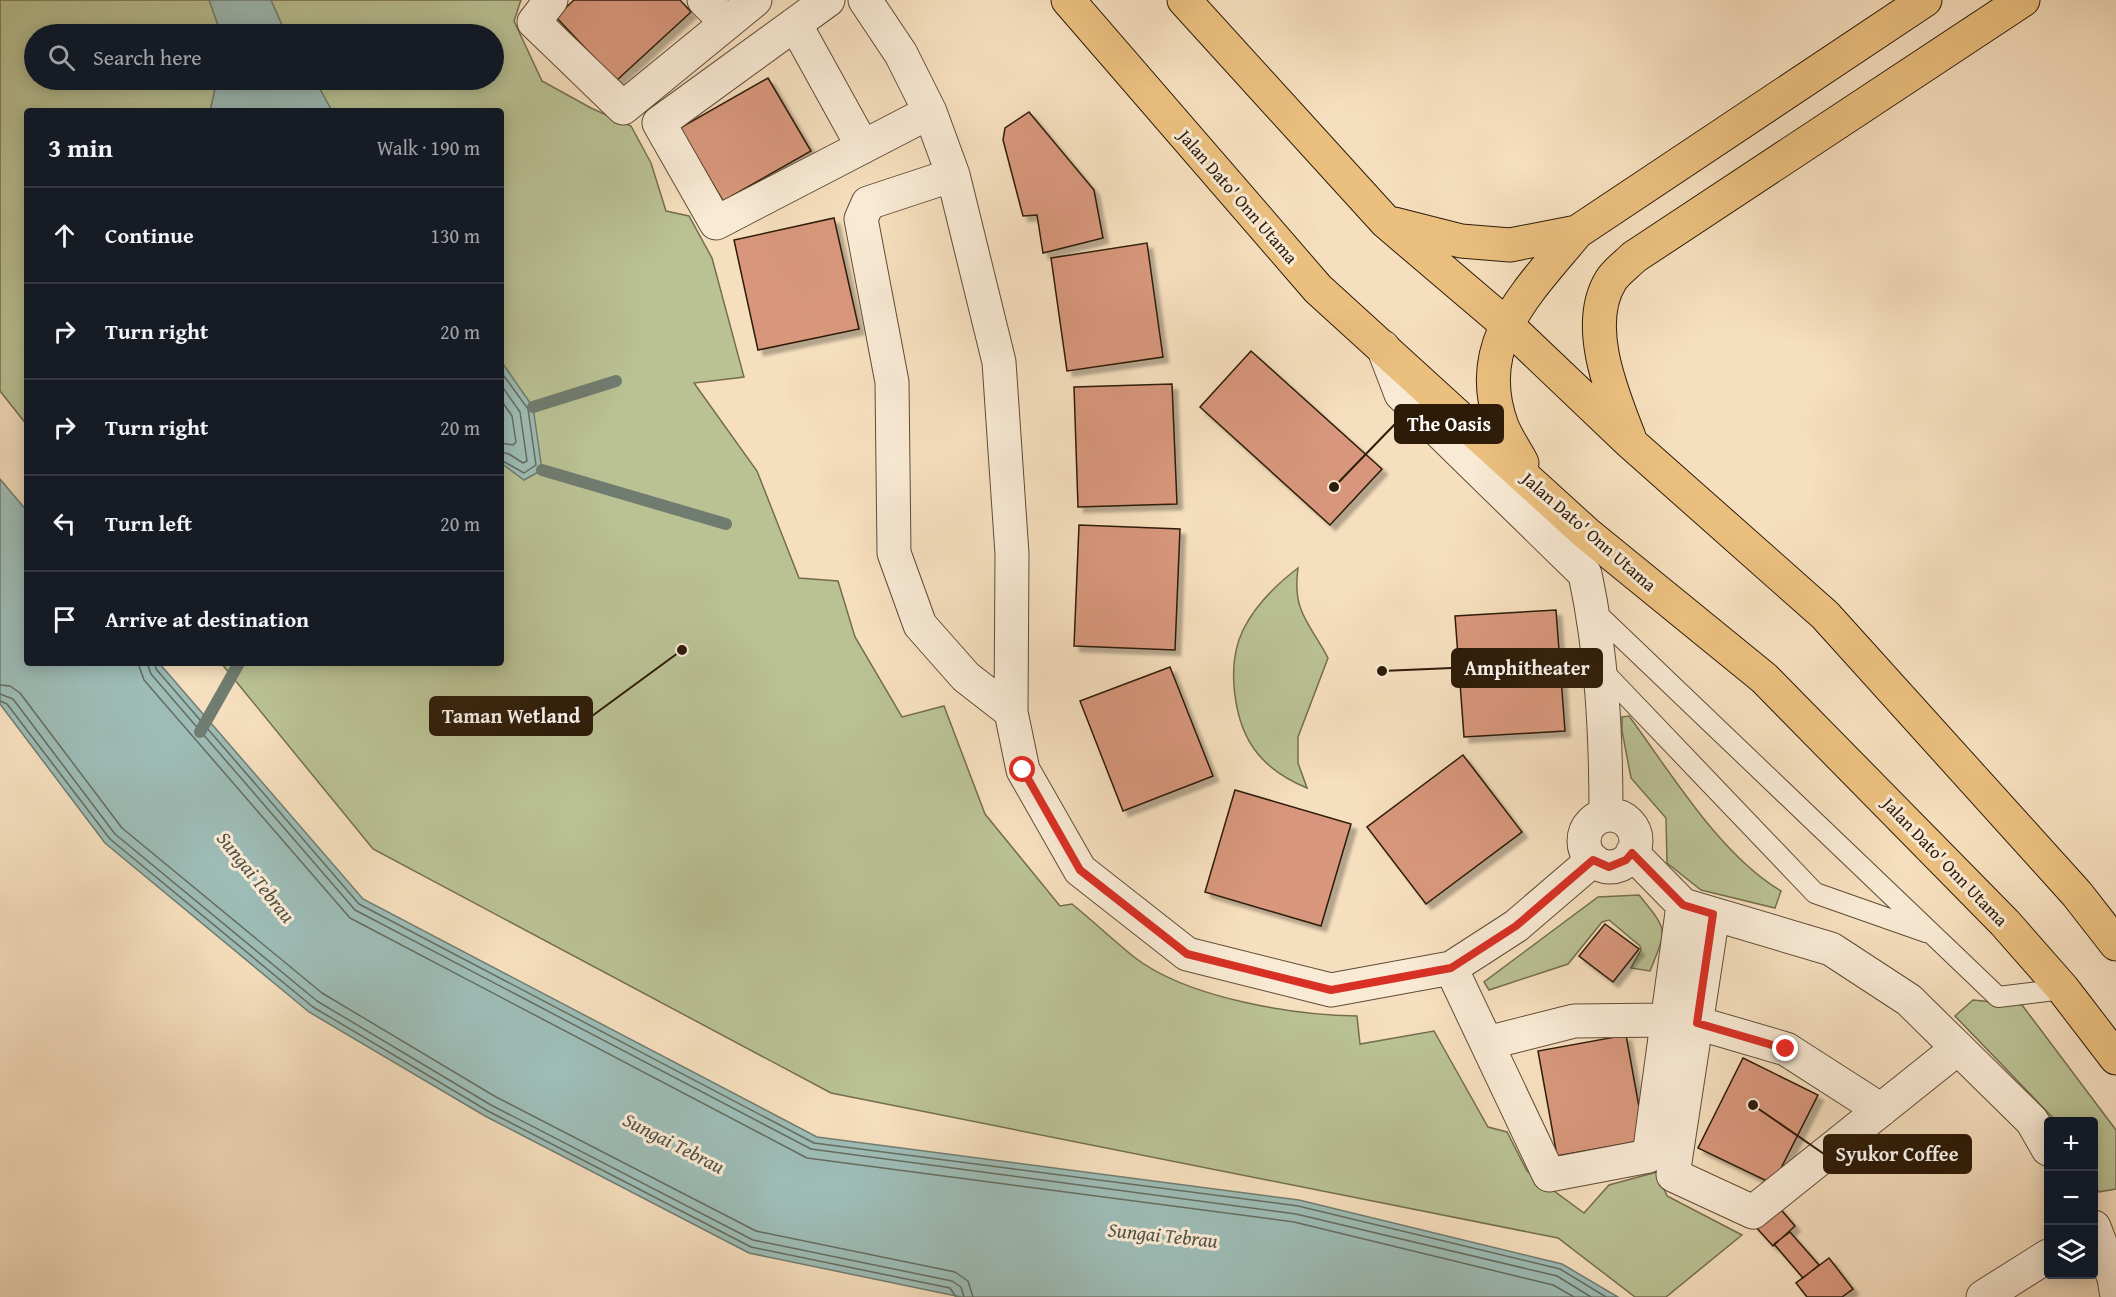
<!DOCTYPE html>
<meta charset="utf-8">
<style>
body{margin:0;font-family:"Gentium Book Plus",serif;background:#242831;color:#f1f3f6}
.controls{position:absolute;right:18px;bottom:18px;display:grid;overflow:hidden;border-radius:6px;box-shadow:0 3px 15px #0003}
.controls button{width:54px;height:54px;display:grid;place-items:center;padding:0;border:0;border-bottom:2px solid #363941;background:#171b24;color:#f1f3f6;font:30px sans-serif}
.stop{position:absolute;width:18px;height:18px;margin:-14px;border:4px solid #d93025;border-radius:50%;background:#fff}
.stop.end{background:#d93025;border-color:#fff;box-shadow:0 2px 6px #0008}
.list{margin:0;padding:0;list-style:none}
h2{display:flex;justify-content:space-between;align-items:center;height:78px;margin:0;padding:0 24px;font-size:26px}
h2 small{font-size:20px;font-weight:400;color:#9ea1a6}
.list li{display:grid;grid-template-columns:39px 1fr auto;gap:18px;align-items:center;box-sizing:border-box;height:96px;padding:0 24px;border-top:2px solid #363941}
.list b{display:block;font-size:22px;white-space:nowrap}
.list em{font-size:20px;font-style:normal;color:#9ea1a6}
.icon{flex:none;width:33px;height:33px;fill:none;stroke:currentColor;stroke-width:2;stroke-linecap:round;stroke-linejoin:round}
.map{position:relative;flex:none;width:2116px;height:1297px;overflow:hidden}
.search{position:absolute;background:#171b24;box-shadow:0 3px 15px #0003;left:24px;top:24px;width:480px;height:66px;display:flex;align-items:center;gap:15px;box-sizing:border-box;padding:0 21px;border-radius:33px;color:#9ea1a6;font-size:22px}
.panel{position:absolute;background:#171b24;box-shadow:0 3px 15px #0003;left:24px;top:108px;width:480px;height:558px;border-radius:6px}
.map>svg:first-child{display:block}
.green{fill:#bac294;stroke:#746e4e;stroke-width:1.5;fill-rule:evenodd}
.water{fill:#9dbcb6;stroke:#707c70;stroke-width:1.5}
.lines{fill:none;stroke-linecap:round;stroke-linejoin:round}
.shore{stroke:#656c5f;stroke-width:1.5}
.stream{stroke:#707c70;stroke-width:12}
.building{fill:#d8977c;stroke:#2d1b08;stroke-width:1.5;filter:url(#shadow)}
.lane-casing{stroke:#5f4c36;stroke-width:22}
.street-casing{stroke:#5f4c36;stroke-width:35}
.primary-casing{stroke:#2d1b08;stroke-width:35}
.lane{stroke:#f9ead5;stroke-width:20}
.street{stroke:#f9ead5;stroke-width:33}
.primary{stroke:#ebc07f;stroke-width:33}
.route{stroke:#d93025;stroke-width:8}
.labels{text-anchor:middle;stroke-width:6;stroke-linejoin:round;paint-order:stroke}
.street-label{font-size:18px;fill:#2d1b08;stroke:#f9ead5}
.water-label{font-size:20px;font-style:italic;fill:#545345;stroke:#f9ead5}
.leader{fill:none;stroke:#2d1b08;stroke-width:2}
.callout-dot{fill:#2d1b08;stroke:#f9ead5;stroke-width:2}
.callout{fill:#2d1b08;stroke:#2d1b08;stroke-width:2}
.callout-label{font-size:20px;text-anchor:middle;font-weight:bold;fill:#fff}
</style>
<div class="map">
<svg width="2116" height="1297" viewBox="0 0 2116 1297">
<defs>
<filter id="shadow"><feDropShadow dx="5.5" dy="5.5" stdDeviation="1.5" flood-color="#0004"/></filter>
</defs>
<rect width="100%" height="100%" fill="#f6dfbe"/>
<filter id="stains"><feTurbulence type="fractalNoise" baseFrequency=".00333" numOctaves="4"/><feColorMatrix values="0 0 0 0 .2 0 0 0 0 .09 0 0 0 0 .02 0 0 0 .5 -.17"/></filter>
<radialGradient id="worn" r=".72"><stop offset=".6" stop-color="#630" stop-opacity="0"/><stop offset="1" stop-color="#630" stop-opacity=".3"/></radialGradient>
<!-- green -->
<path class="green" d="M0 0H521L514 21 542 81 591 108 631 126 651 163 666 211 689 216 712 258 744 377 694 383 757 471 799 578 838 581 855 637 902 717 944 706 985 814 1060 906 1072 904C1093 921 1113 940 1134 957 1187 998 1292 1015 1357 1016L1360 1044 1434 1031 1488 1127 1507 1132 1527 1171 1584 1213 1609 1185 1657 1172 1667 1196 1742 1235 1666 1297H1635L1558 1238 831 1093 373 849 221 663H501V111H27V425L0 391ZM34 34H494V80H34Z
M1298 568C1292 612 1309 622 1328 658L1298 737V763L1307 788C1288 780 1271 770 1258 754 1233 724 1226 665 1243 630 1255 606 1277 584 1298 568Z
M1629 716C1671 773 1720 855 1781 891L1775 908 1701 890 1667 863 1666 818 1631 778 1622 731V717Z
M1639 895C1669 932 1667 928 1650 971L1631 968 1641 950 1640 946 1609 920 1602 922 1568 964 1489 990 1484 982 1598 897Z
M1973 1000 2022 1005 2116 1130V1189L2099 1192 2094 1183V1122L2056 1121 1955 1016Z"/>
<!-- water -->
<path class="water" d="M209 0H271L286 34H221Z
M217 80H315L332 111H210Z
M501 361 533 407 542 470 524 480 501 463Z
M0 479 27 511V663H159L363 899 817 1137 1299 1200 1562 1264 1618 1297H961L749 1253 485 1116 309 1012 105 843 0 704Z"/>
<g class="lines">
<!-- shore -->
<path class="shore" d="M501 372 528 409 536 465 524 473 501 460
M501 385 520 412 527 461 523 463 509 454 501 452
M501 400 512 416 516 442 513 445 501 443
M138 663 144 680 350 918 807 1158 1294 1222 1553 1285 1574 1297
M147 663 151 674 355 910 811 1149 1296 1214 1557 1276 1591 1297
M155 663 156 669 359 904 814 1143 1298 1206 1560 1269 1606 1297
M0 685 10 686 20 693 122 828 322 993 496 1097 756 1231 955 1272 968 1281 973 1297
M0 694 13 699 115 834 317 1001 491 1105 753 1240 952 1281 961 1287 964 1297
M0 701 7 704 110 839 313 1007 488 1111 751 1247 950 1288 956 1297"/>
<!-- stream -->
<path class="stream" d="M533 407 616 381
M542 470 726 524
M200 732 239 663"/>
</g>
<!-- building -->
<path class="building" d="M574 0H680L691 12 616 81 556 17Z
M768 78 811 151 723 201 680 128Z
M1029 112 1094 190 1103 238 1043 253 1037 215 1023 216 1003 140 1005 128Z
M834 218 859 329 758 350 734 240Z
M1147 243 1163 357 1067 371 1051 258Z
M1251 351 1382 469 1330 525 1200 407Z
M1172 384 1177 504 1078 507 1074 387Z
M1079 525 1180 529 1175 650 1074 646Z
M1556 610 1565 731 1464 737 1455 616Z
M1170 667 1213 776 1123 811 1080 701Z
M1463 755 1522 832 1426 904 1367 827Z
M1235 790 1351 824 1321 926 1205 892Z
M1605 924 1639 949 1613 982 1579 956Z
M1626 1035 1645 1140 1557 1156 1538 1051Z
M1743 1058 1818 1095 1773 1184 1698 1148Z
M1777 1205 1795 1226 1773 1246 1754 1225Z
M1790 1232 1819 1265 1803 1278 1774 1244Z
M1829 1258 1853 1289 1842 1297H1807L1796 1283Z"/>
<g class="lines">
<defs>
<path id="lane" d="M1592 609 1998 997 2063 989
M1600 668 1815 893 1926 932"/>
<path id="street" d="M551 0 534 22 623 108 755 0
M704 0 727 23
M828 0 659 123 716 223 930 112
M865 0 901 54 930 112 953 175 999 362 1012 554 1011 712 1023 770 1080 870 1187 954 1331 990 1451 968 1516 926 1593 860
M795 24 863 147
M953 175 868 203 861 219 892 382 894 553 920 625 966 677 1011 712
M1383 347 1401 394 1585 574C1602 653 1606 734 1606 815
M1584 841a26 26 0 1 1 52 0a26 26 0 1 1-52 0Z
M1632 853 1683 905 1831 949 1909 1000 2032 1121 2048 1149
M1713 914 1673 1175 1753 1212 1958 1048
M1451 968 1549 1175 1649 1156 1683 905
M1697 1023 1786 1049 1881 1110
M1487 1043 1574 1021 1668 1020
M2094 1227 2114 1278 2116 1291
M1983 1297 2048 1256"/>
<path id="primary" d="M1068 0 1318 289 1586 533 1764 678 2005 923 2063 989 2116 1058
M1184 0 1386 222 1507 325 1632 444 1825 615 2077 894 2116 944
M1394 224 1461 241 1510 245 1577 232
M1629 437C1612 393 1583 325 1611 280 1616 272 1627 264 1634 257L2023 0
M1522 463C1516 451 1507 439 1502 426 1471 343 1528 292 1577 232L1925 0"/>
</defs>
<!-- lane casing -->
<use href="#lane" class="lane-casing"/>
<!-- street casing -->
<use href="#street" class="street-casing"/>
<!-- primary casing -->
<use href="#primary" class="primary-casing"/>
<!-- lane -->
<use href="#lane" class="lane"/>
<!-- street -->
<use href="#street" class="street"/>
<!-- primary -->
<use href="#primary" class="primary"/>
</g>
<g class="lines">
<!-- route -->
<path class="route" d="M1023 770 1080 870 1187 954 1331 990 1451 968 1516 926 1593 860 1609 867 1626 860 1632 853 1683 905 1713 914 1697 1023 1786 1049"/>
</g>
<g class="labels">
<!-- street labels -->
<g class="street-label">
<text transform="translate(1238 197) rotate(49)" y="6">Jalan Dato' Onn Utama</text>
<text transform="translate(1589 532) rotate(41)" y="6">Jalan Dato' Onn Utama</text>
<text transform="translate(1945 862) rotate(46)" y="6">Jalan Dato' Onn Utama</text>
</g>
<!-- water labels -->
<g class="water-label">
<text transform="translate(256 877) rotate(51)" y="7">Sungai Tebrau</text>
<text transform="translate(674 1143) rotate(27)" y="7">Sungai Tebrau</text>
<text transform="translate(1163 1235) rotate(6)" y="7">Sungai Tebrau</text>
</g>
</g>
<!-- callouts -->
<path class="leader" d="M1334 487L1395 424M1382 671L1452 668M682 650L592 716M1753 1105L1824 1154"/>
<g class="callout-dot">
<circle cx="1334" cy="487" r="6"/>
<circle cx="1382" cy="671" r="6"/>
<circle cx="682" cy="650" r="6"/>
<circle cx="1753" cy="1105" r="6"/>
</g>
<g class="callout">
<rect x="1395" y="405" width="108" height="38" rx="6"/>
<rect x="1452" y="649" width="150" height="38" rx="6"/>
<rect x="430" y="697" width="162" height="38" rx="6"/>
<rect x="1824" y="1135" width="147" height="38" rx="6"/>
</g>
<g class="callout-label">
<text x="1449" y="431">The Oasis</text>
<text x="1527" y="675">Amphitheater</text>
<text x="511" y="723">Taman Wetland</text>
<text x="1897" y="1161">Syukor Coffee</text>
</g>
<rect width="100%" height="100%" filter="url(#stains)"/>
<rect width="100%" height="100%" fill="url(#worn)"/>
</svg>
<div class="controls">
<button>+</button>
<button>−</button>
<button><svg class="icon" aria-label="layers" viewBox="0 0 24 24"><path d="M12 4l9 5-9 5-9-5zM3 14l9 5 9-5"/></svg></button>
</div>
<div class="stop" style="left:1023px;top:770px"></div>
<div class="stop end" style="left:1786px;top:1049px"></div>
<div class="search"><svg class="icon" aria-label="search" viewBox="0 0 24 24"><circle cx="10" cy="10" r="6"/><path d="M15 15l6 6"/></svg>Search here</div>
<section class="panel">
<h2>3 min<small>Walk · 190 m</small></h2>
<ul class="list">
<li><svg class="icon" aria-label="ahead" viewBox="0 0 24 24"><path d="M12 20V5M6 11l6-6 6 6"/></svg><div><b>Continue</b></div><em>130 m</em></li>
<li><svg class="icon" aria-label="right" viewBox="0 0 24 24"><path d="M7 20v-9h11M14 6l5 5-5 5"/></svg><div><b>Turn right</b></div><em>20 m</em></li>
<li><svg class="icon" aria-label="right" viewBox="0 0 24 24"><path d="M7 20v-9h11M14 6l5 5-5 5"/></svg><div><b>Turn right</b></div><em>20 m</em></li>
<li><svg class="icon" aria-label="left" viewBox="0 0 24 24"><path d="M17 20v-9H6M10 6l-5 5 5 5"/></svg><div><b>Turn left</b></div><em>20 m</em></li>
<li><svg class="icon" aria-label="arrive" viewBox="0 0 24 24"><path d="M6 21V4h12l-3 4 3 4H6"/></svg><div><b>Arrive at destination</b></div></li>
</ul>
</section>
</div>
